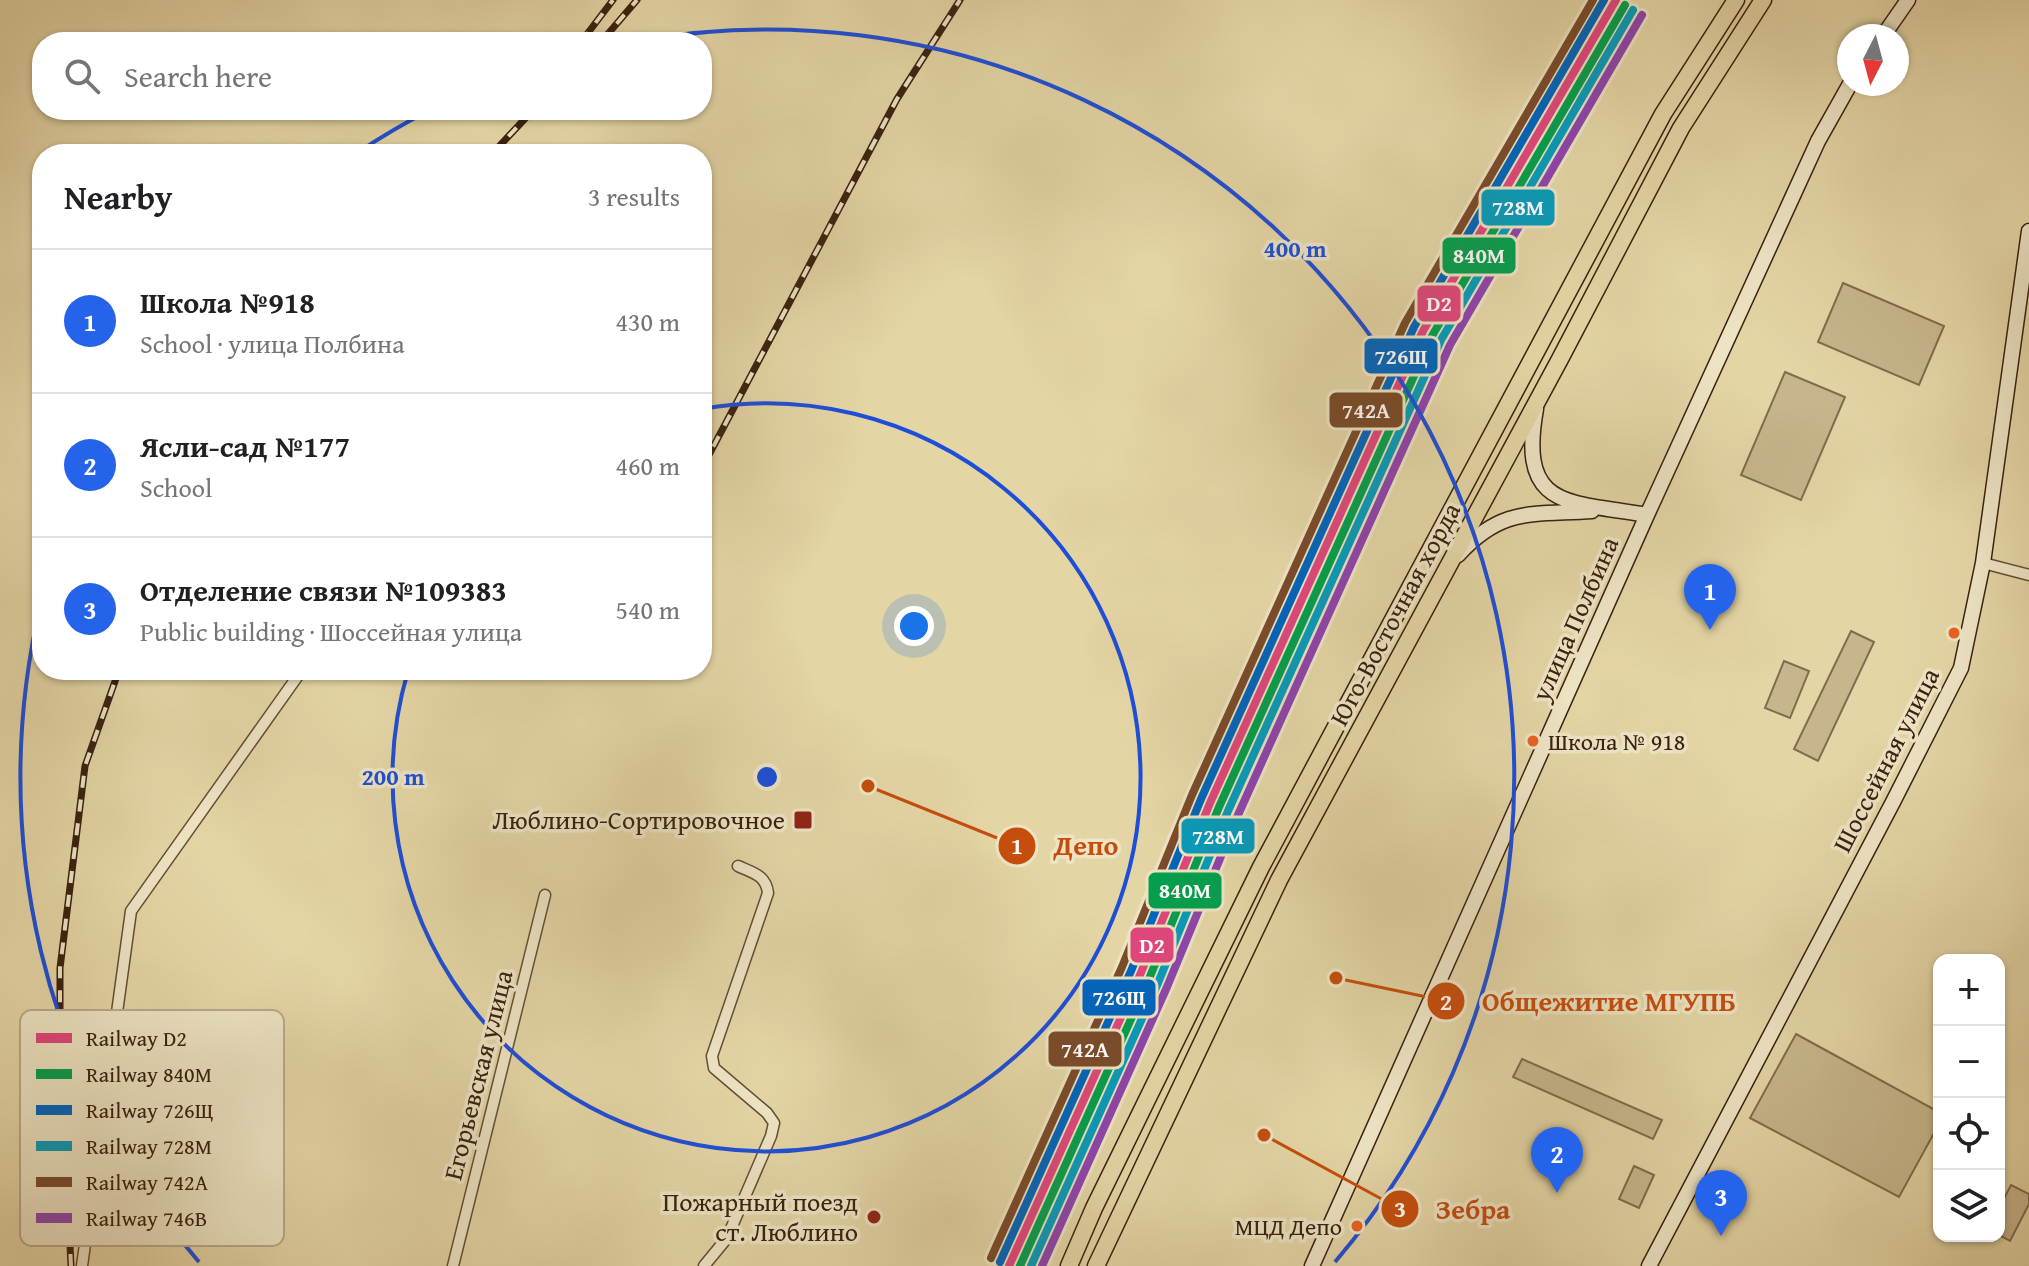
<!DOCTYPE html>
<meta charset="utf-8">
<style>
body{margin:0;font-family:"Gentium Book Plus",serif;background:#f6f6f6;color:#202124}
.controls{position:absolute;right:24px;bottom:24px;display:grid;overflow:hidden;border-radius:16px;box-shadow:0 2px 6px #0004}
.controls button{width:72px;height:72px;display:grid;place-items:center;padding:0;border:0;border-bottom:2px solid #e0e0e0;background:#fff;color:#202124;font:40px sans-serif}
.compass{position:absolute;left:1837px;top:24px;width:72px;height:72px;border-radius:50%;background:#fff;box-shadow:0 2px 6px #0004;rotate:186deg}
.you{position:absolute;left:914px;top:626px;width:28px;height:28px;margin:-20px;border:6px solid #fff;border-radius:50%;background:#1a73e8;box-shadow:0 0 0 12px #1a73e833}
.badge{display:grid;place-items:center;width:52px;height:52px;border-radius:50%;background:#2563eb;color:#fff;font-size:26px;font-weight:700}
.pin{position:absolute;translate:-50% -66px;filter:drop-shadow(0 2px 4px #0008)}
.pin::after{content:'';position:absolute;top:42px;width:28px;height:24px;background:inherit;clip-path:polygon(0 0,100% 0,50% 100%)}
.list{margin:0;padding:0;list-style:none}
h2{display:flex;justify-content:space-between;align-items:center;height:104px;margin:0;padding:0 32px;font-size:34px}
h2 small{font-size:26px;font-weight:400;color:#757577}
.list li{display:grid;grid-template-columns:52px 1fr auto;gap:24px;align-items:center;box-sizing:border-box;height:144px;padding:0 32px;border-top:2px solid #e0e0e0}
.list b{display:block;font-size:30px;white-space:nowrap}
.list p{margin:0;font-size:26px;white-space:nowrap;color:#757577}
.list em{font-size:26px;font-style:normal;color:#757577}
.icon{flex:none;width:44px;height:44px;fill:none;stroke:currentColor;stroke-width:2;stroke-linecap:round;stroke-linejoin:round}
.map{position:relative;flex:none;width:2029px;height:1266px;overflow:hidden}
.search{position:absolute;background:#fff;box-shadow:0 2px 6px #0004;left:32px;top:32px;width:680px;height:88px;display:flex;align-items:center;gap:20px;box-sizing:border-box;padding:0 28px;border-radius:32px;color:#757577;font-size:30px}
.panel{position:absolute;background:#fff;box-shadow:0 2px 6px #0004;left:32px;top:144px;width:680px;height:536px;border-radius:32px}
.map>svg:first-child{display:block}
.green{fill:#c7b68c;stroke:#806c4e;stroke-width:2}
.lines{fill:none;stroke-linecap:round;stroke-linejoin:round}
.minor-casing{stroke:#644e34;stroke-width:13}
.secondary-casing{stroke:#3a210f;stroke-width:17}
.primary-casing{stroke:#3a210f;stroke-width:19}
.minor{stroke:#ede4c4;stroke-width:10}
.secondary{stroke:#ede4c4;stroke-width:14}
.primary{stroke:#e4d5a5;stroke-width:16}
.rail-casing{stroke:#3a210f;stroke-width:7}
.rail{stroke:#ede4c4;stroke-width:4;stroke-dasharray:12;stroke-linecap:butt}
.rail-1-casing{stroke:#ede4c4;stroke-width:14}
.rail-2-casing{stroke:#ede4c4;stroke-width:14}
.rail-3-casing{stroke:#ede4c4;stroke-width:14}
.rail-4-casing{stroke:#ede4c4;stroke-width:14}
.rail-5-casing{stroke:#ede4c4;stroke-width:14}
.rail-6-casing{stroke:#ede4c4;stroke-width:14}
.rail-1{stroke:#df477c;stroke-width:8}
.rail-2{stroke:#039f4e;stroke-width:8}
.rail-3{stroke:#0065bd;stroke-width:8}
.rail-4{stroke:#069bbb;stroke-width:8}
.rail-5{stroke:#7a4b2a;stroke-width:8}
.rail-6{stroke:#8e44ad;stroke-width:8}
.ring{fill:none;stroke:#1d4ed8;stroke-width:4}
.bus-dot{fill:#e96221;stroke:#ede4c4;stroke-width:3}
.poi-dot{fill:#8f2418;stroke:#ede4c4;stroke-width:3}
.labels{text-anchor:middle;stroke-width:7;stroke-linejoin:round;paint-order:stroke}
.bus-label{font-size:24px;fill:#3a210f;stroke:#ede4c4;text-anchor:start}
.street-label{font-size:26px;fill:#3a210f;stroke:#ede4c4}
.poi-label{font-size:26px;fill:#3a210f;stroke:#ede4c4;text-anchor:end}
.key{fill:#ede4c4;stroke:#b7aa8e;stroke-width:2}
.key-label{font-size:22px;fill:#3a210f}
.centre{fill:#1d4ed8;stroke:#ede4c4;stroke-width:4}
.ring-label{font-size:24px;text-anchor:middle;font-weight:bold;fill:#1d4ed8;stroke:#ede4c4;stroke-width:7;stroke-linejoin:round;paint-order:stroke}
.leader{fill:none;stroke:#c54e0d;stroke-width:3}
.callout-dot{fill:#c54e0d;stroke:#ede4c4;stroke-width:3}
.mark-label{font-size:24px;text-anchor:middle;font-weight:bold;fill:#fff}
.callout-label{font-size:28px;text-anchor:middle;font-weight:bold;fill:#c54e0d;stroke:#ede4c4;stroke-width:7;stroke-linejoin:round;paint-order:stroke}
.line-badge{stroke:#ede4c4;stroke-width:3}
.badge-label{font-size:22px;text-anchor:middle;font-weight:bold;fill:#fff}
</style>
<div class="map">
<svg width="2029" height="1266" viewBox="0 0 2029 1266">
<rect width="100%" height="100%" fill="#e4d5a5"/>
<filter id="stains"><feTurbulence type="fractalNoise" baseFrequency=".0025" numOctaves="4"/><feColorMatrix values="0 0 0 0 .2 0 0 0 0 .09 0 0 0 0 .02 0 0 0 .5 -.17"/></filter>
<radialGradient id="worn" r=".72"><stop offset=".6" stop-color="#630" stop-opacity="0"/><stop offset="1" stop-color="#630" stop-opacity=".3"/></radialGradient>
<!-- green -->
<path class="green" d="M1843 283 1944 326 1919 385 1818 342Z
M1785 372 1845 397 1801 500 1741 475Z
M1851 631 1874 642 1818 761 1794 749Z
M1784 661 1809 671 1790 718 1765 708Z
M1796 1034 1939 1112V1124L1899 1197 1750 1118Z
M1522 1059 1662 1120 1653 1139 1513 1077Z
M1634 1166 1654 1175 1639 1208 1619 1199Z
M2011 1185 2029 1194V1204L2010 1241 1999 1235V1208Z"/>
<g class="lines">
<defs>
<path id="minor" d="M1983 563 2029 575
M82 1266 131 911 302 670
M453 1266 545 895
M704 1266 727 1238 771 1136 774 1123 767 1113 714 1068 712 1056 768 893C766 875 753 873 738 866"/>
<path id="secondary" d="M1883 36 1908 0
M1536 409C1518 510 1568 501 1647 515
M1458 555C1502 507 1531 515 1592 511
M1312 1266 1647 515 1818 141 1850 84
M1649 1266 1893 802 1961 668 1983 563 2029 231"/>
<path id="primary" d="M1069 1266 1094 1208 1261 867 1663 114 1736 0
M1096 1266 1279 880 1560 359 1681 128 1763 0"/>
</defs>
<!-- minor casing -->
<use href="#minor" class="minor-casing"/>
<!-- secondary casing -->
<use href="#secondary" class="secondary-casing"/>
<!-- primary casing -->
<use href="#primary" class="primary-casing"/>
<!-- minor -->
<use href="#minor" class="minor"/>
<!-- secondary -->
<use href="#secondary" class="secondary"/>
<!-- primary -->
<use href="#primary" class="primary"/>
<defs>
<path id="rail" d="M581 42 613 0
M601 42 637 0
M492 154 533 110
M702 468 897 99 960 0
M71 1266 60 1035V968L85 766 119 670
M999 1266 1131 971 1201 800 1415 327 1593 0"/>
</defs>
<!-- rail casing -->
<use href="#rail" class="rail-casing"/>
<!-- rail -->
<use href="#rail" class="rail"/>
<defs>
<path id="rail-1" d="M1009 1266 1140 975 1210 803 1423 331 1616 0"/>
<path id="rail-2" d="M1020 1266 1149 979 1219 807 1432 336 1625 5"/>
<path id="rail-3" d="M1000 1262 1131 971 1201 799 1414 327 1604 0"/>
<path id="rail-4" d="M1031 1266 1158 983 1228 811 1441 340 1633 10"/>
<path id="rail-5" d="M991 1258 1122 967 1192 795 1405 323 1593 0"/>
<path id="rail-6" d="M1042 1266 1167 987 1238 815 1450 345 1642 15"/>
</defs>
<!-- rail-1 casing -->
<use href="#rail-1" class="rail-1-casing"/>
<!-- rail-2 casing -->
<use href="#rail-2" class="rail-2-casing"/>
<!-- rail-3 casing -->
<use href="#rail-3" class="rail-3-casing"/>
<!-- rail-4 casing -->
<use href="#rail-4" class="rail-4-casing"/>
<!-- rail-5 casing -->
<use href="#rail-5" class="rail-5-casing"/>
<!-- rail-6 casing -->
<use href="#rail-6" class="rail-6-casing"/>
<!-- rail-1 -->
<use href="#rail-1" class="rail-1"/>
<!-- rail-2 -->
<use href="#rail-2" class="rail-2"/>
<!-- rail-3 -->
<use href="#rail-3" class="rail-3"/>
<!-- rail-4 -->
<use href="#rail-4" class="rail-4"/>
<!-- rail-5 -->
<use href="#rail-5" class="rail-5"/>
<!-- rail-6 -->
<use href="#rail-6" class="rail-6"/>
</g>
<!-- distance rings -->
<g class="ring">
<path d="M702 409A374 374 0 1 1 408 671"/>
<path d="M199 1262A747 747 0 0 1 41 603M360 151A747 747 0 0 1 428 111M637 41A747 747 0 0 1 1335 1262"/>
</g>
<!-- markers -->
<g class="bus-dot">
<circle cx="1954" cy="633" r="7"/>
<circle cx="1533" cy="741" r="7"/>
<circle cx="1357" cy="1226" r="7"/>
</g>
<g class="poi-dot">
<rect x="793" y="810" width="20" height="20" rx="4"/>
<circle cx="874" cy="1217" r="8"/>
</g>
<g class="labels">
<!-- bus labels -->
<g class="bus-label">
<text x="1548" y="750">Школа № 918</text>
<text x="1342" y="1235" text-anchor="end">МЦД Депо</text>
</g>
<!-- street labels -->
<g class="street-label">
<text transform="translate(1395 614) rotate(-62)" y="9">Юго-Восточная хорда</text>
<text transform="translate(1575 619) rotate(-66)" y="9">улица Полбина</text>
<text transform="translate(1886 760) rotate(-63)" y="9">Шоссейная улица</text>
<text transform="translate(478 1075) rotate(-76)" y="9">Егорьевская улица</text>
</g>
<!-- poi labels -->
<g class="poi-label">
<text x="785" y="829">Люблино-Сортировочное</text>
<text x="858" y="1211">Пожарный поезд<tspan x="858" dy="30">ст. Люблино</tspan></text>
</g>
</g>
<!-- legend -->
<rect x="20" y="1010" width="264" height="236" rx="12" class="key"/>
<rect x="36" y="1033" width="36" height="10" fill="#df477c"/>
<rect x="36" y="1069" width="36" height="10" fill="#039f4e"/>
<rect x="36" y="1105" width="36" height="10" fill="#0065bd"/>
<rect x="36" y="1141" width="36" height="10" fill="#069bbb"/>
<rect x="36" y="1177" width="36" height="10" fill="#7a4b2a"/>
<rect x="36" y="1213" width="36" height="10" fill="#8e44ad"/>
<g class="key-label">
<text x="86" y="1046">Railway D2</text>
<text x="86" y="1082">Railway 840М</text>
<text x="86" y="1118">Railway 726Щ</text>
<text x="86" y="1154">Railway 728М</text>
<text x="86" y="1190">Railway 742А</text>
<text x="86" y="1226">Railway 746В</text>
</g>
<circle cx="767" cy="777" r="12" class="centre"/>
<g class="ring-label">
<text x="1295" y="257">400 m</text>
<text x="393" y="785">200 m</text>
</g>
<!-- callouts -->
<path class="leader" d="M868 786L1017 846M1336 978L1446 1001M1264 1135L1400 1209"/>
<g class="callout-dot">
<circle cx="868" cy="786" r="8"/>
<circle cx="1336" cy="978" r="8"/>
<circle cx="1264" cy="1135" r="8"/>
<circle cx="1017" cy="846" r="20"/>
<circle cx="1446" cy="1001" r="20"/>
<circle cx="1400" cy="1209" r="20"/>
</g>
<g class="mark-label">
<text x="1017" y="854">1</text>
<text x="1446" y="1010">2</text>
<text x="1400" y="1217">3</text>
</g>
<g class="callout-label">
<text x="1086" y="855">Депо</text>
<text x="1609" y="1011">Общежитие МГУПБ</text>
<text x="1473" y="1219">Зебра</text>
</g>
<g class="line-badge">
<rect x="1480" y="188" width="76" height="39" rx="8" fill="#069bbb"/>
<rect x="1441" y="236" width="76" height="39" rx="8" fill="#039f4e"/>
<rect x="1416" y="284" width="46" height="39" rx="8" fill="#df477c"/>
<rect x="1363" y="337" width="76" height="38" rx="8" fill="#0065bd"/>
<rect x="1328" y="391" width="76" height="38" rx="8" fill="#7a4b2a"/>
<rect x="1180" y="817" width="76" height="38" rx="8" fill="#069bbb"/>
<rect x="1147" y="871" width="76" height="39" rx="8" fill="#039f4e"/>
<rect x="1129" y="926" width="46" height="38" rx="8" fill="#df477c"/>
<rect x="1081" y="978" width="76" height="39" rx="8" fill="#0065bd"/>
<rect x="1047" y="1030" width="76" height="38" rx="8" fill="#7a4b2a"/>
</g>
<g class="badge-label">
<text x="1518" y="215">728М</text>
<text x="1479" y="263">840М</text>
<text x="1439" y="311">D2</text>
<text x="1401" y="364">726Щ</text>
<text x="1366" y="418">742А</text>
<text x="1218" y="844">728М</text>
<text x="1185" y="898">840М</text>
<text x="1152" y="953">D2</text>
<text x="1119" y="1005">726Щ</text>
<text x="1085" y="1057">742А</text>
</g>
<rect width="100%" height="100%" filter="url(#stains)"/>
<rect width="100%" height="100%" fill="url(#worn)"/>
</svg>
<div class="controls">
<button>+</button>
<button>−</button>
<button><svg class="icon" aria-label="locate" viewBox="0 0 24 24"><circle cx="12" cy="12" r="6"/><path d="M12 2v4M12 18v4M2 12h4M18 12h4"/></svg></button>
<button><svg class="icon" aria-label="layers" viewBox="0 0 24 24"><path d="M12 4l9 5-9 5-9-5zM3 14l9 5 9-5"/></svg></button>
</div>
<svg class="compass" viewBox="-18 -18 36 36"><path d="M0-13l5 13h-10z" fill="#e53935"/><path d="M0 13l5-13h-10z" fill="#757577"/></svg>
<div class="you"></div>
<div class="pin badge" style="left:1710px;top:630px">1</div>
<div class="pin badge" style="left:1557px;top:1193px">2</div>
<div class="pin badge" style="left:1721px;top:1236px">3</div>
<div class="search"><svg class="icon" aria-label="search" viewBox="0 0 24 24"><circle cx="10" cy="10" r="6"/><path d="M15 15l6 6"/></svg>Search here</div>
<section class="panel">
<h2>Nearby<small>3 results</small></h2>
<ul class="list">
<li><span class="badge">1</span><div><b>Школа №918</b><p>School · улица Полбина</p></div><em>430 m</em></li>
<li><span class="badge">2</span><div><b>Ясли-сад №177</b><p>School</p></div><em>460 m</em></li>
<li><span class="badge">3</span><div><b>Отделение связи №109383</b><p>Public building · Шоссейная улица</p></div><em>540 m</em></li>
</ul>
</section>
</div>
